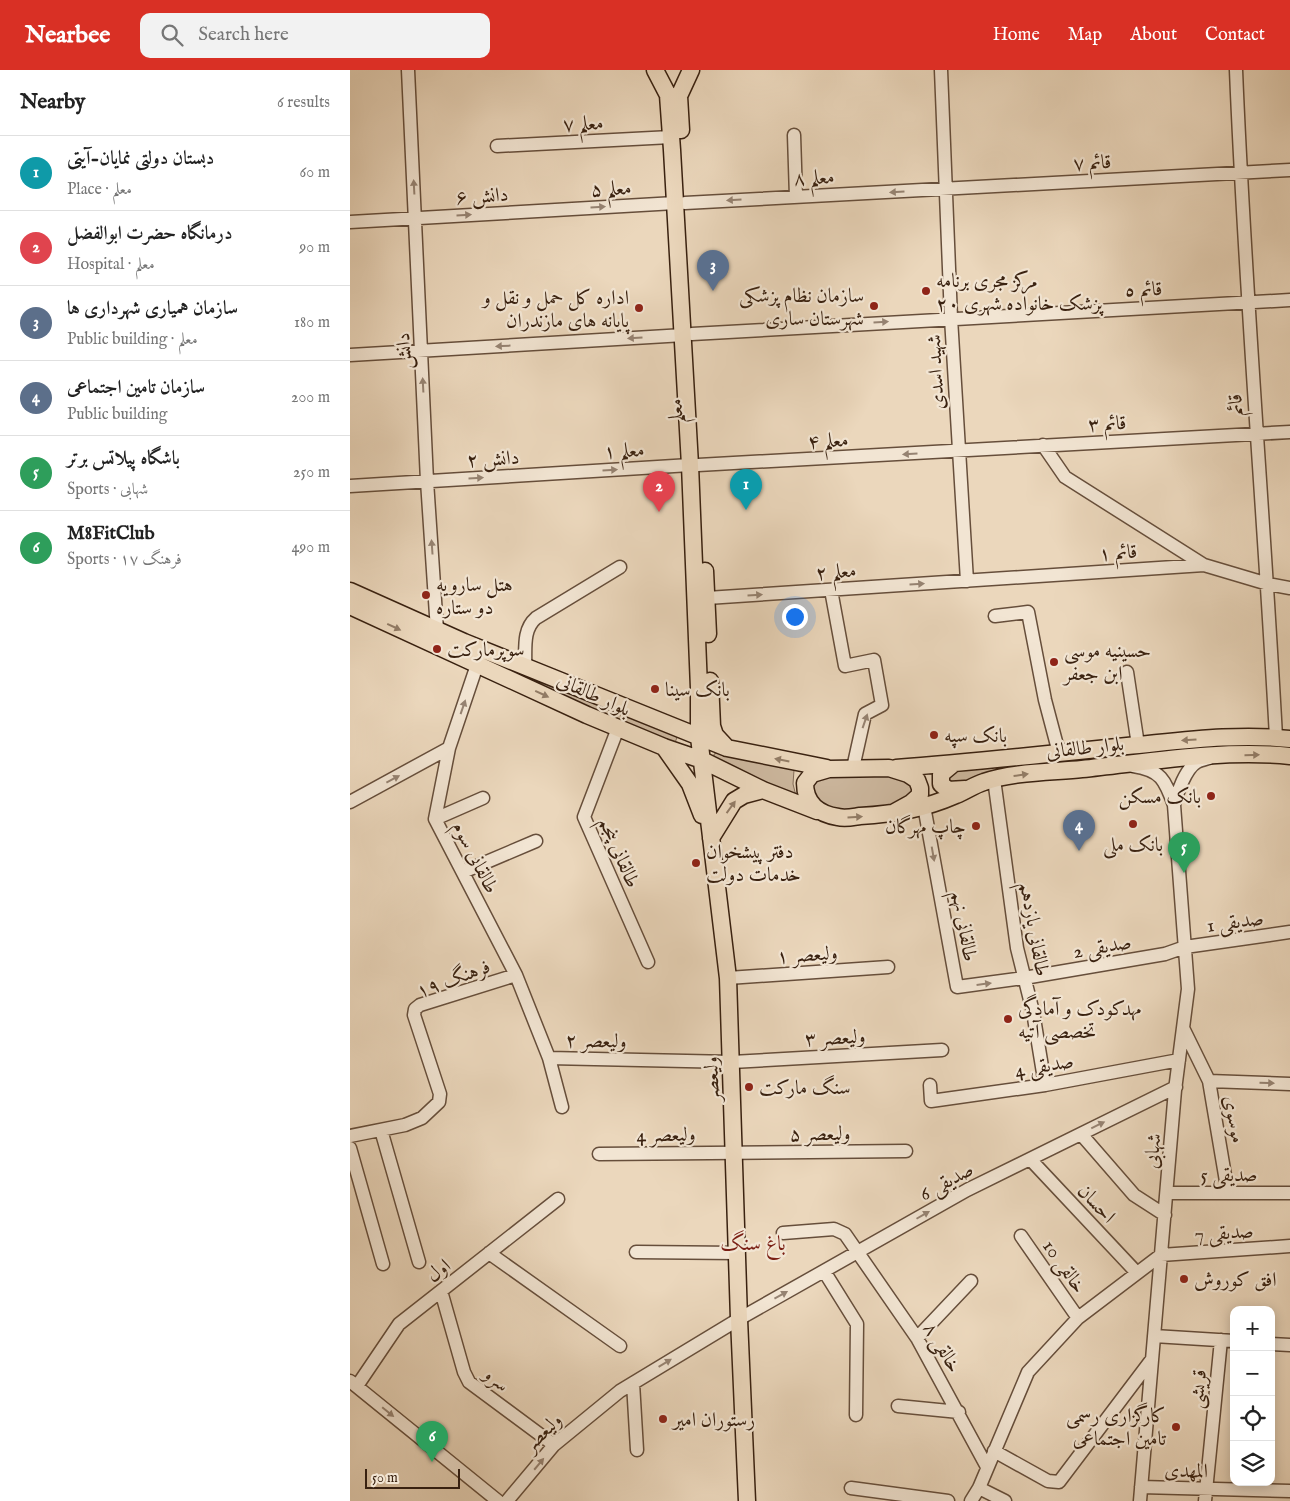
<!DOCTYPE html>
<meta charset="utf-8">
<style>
body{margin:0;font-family:"IM FELL English",Amiri,serif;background:#f2f2f2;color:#222}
.controls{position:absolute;right:15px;bottom:15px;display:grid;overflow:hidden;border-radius:10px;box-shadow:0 2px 12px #0003}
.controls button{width:45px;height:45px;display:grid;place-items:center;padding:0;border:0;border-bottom:1px solid #e0e0e0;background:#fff;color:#222;font:25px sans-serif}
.scale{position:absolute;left:15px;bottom:12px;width:95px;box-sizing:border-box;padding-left:5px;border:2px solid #392110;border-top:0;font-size:14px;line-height:18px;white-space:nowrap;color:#392110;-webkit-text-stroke:4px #f2e5d3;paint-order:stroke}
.you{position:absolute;left:444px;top:546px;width:18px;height:18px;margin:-12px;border:4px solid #fff;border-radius:50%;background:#1a73e8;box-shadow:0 0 0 8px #1a73e833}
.badge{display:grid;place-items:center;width:32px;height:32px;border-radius:50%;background:#d93025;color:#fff;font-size:16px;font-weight:700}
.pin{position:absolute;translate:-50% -41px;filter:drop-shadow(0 1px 2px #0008)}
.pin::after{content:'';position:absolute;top:26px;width:18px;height:15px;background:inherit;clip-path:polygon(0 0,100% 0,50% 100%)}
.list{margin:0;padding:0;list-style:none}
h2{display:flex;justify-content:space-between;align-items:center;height:65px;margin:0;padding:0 20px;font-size:21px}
h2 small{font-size:16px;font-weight:400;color:#767676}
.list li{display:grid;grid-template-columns:32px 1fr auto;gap:15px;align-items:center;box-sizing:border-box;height:75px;padding:0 20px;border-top:1px solid #e0e0e0}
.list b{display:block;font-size:19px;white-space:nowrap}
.list p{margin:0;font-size:16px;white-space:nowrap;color:#767676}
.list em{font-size:16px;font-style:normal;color:#767676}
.icon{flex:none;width:28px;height:28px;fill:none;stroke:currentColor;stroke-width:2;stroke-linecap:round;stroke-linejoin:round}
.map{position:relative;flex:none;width:940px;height:1431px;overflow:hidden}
header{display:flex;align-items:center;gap:30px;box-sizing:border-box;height:70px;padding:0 25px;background:#d93025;color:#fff}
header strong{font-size:24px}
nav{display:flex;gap:28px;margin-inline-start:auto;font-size:18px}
.search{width:350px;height:45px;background:#f2f2f2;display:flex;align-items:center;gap:12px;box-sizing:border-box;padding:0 18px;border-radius:10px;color:#767676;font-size:19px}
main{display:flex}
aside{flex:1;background:#fff}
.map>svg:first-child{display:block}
.green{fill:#cdb89f;stroke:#836c58}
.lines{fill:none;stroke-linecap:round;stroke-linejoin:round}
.minor-casing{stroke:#664e3b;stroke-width:15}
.major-casing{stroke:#392110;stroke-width:19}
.minor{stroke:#f2e5d3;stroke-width:12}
.major{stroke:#ebd7bc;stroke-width:16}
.oneway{fill:#968372}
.oneway2{fill:#927c66}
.poi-dot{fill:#8f2418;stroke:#f2e5d3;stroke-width:2}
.labels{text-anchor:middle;stroke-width:4.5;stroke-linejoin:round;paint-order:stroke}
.street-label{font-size:20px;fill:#392110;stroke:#f2e5d3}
.poi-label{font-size:20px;fill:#392110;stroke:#f2e5d3;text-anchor:start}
.neighbourhood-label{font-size:21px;fill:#7a1f14;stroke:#f2e5d3}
</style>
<header>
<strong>Nearbee</strong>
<div class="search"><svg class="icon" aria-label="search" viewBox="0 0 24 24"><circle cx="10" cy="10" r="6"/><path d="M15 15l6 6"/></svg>Search here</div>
<nav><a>Home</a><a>Map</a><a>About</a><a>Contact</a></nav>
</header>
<main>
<aside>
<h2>Nearby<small>6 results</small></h2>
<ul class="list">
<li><span class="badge" style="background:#0f9aa8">1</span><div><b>دبستان دولتی نمایان-آیتی</b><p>Place · معلم</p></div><em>60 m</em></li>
<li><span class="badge" style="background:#e0444e">2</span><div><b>درمانگاه حضرت ابوالفضل</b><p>Hospital · معلم</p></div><em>90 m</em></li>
<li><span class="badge" style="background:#5c6f8a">3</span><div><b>سازمان همیاری شهرداری ها</b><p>Public building · معلم</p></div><em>180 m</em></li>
<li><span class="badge" style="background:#5c6f8a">4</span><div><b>سازمان تامین اجتماعی</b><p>Public building</p></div><em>200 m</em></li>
<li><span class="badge" style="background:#2e9e5b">5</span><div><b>باشگاه پیلاتس برتر</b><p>Sports · شهابی</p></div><em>250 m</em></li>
<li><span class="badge" style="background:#2e9e5b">6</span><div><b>M8FitClub</b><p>Sports · فرهنگ ۱۷</p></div><em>490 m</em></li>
</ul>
</aside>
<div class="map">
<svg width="940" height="1431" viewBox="0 0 940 1431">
<rect width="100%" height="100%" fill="#ebd7bc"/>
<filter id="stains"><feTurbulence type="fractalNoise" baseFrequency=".004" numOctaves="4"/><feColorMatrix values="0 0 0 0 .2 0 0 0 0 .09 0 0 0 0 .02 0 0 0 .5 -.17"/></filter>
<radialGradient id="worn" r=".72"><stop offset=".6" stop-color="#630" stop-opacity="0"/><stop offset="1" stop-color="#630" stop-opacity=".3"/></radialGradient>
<!-- green -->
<path class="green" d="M0 523 329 662 323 678 243 644Z
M940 671V683L620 715 597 714 596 704 605 698 820 674Z
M371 682 444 700 443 714 446 726 364 688V684Z
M540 704 560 712 563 724 542 739 493 742 473 737 459 715 468 707Z"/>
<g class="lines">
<defs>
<path id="minor" d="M58 0 77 411 87 560
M591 0 601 248 617 511
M886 0C895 223 914 445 926 667
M444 65 446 127
M147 76 321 67
M335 133 940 100
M0 152 325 133
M342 264 940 230
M0 285 334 265
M693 375 715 407 854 495
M348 395 940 362
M0 416 340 395
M481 520 495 596 524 590 532 635 515 644 503 698
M357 528 854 495 918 514 940 518
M645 546 678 542 695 630 709 683
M127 595 99 678 85 749 166 905 199 988 382 992 592 980
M175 597C176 580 172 560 186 548L270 497
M777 602 788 675
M268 658 234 747 298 892
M783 696C811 700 815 710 824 735L838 919 825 1020 790 1431
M644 709 667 878 683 942 695 1015
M0 732 99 678
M824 735C827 723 836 698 847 692 850 690 856 689 859 688
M574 736 607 917 674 908 815 884 835 877 940 862
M85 749 133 728
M113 802 186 771
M378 908 538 897
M833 958 859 1011 878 1123
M199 988 212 1037
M859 1011 940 1014
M580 1015 581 1031 695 1015 829 990
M31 1060 69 1192
M731 1064 784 1125 815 1145
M0 1066 55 1055 72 1048 89 1032 90 1024 64 945 65 939 70 935 166 905
M0 1078 33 1194
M249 1084 556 1081
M680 1089 787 1203
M817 1123H940
M433 1163 484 1159 495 1164 567 1268 637 1397
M671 1166 728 1248
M286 1182 387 1183
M139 1183 270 1276
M474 1201 507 1254 506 1345
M91 1221 114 1302 119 1312 204 1375
M804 1266 884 1271
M567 1268 621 1211
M921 1274 940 1275
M0 1311 148 1431
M283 1313 287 1380
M7 1316 49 1254 208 1129
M548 1336 609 1342
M644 1381 698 1411 709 1412 802 1289
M791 1417 940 1421
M501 1418 598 1431
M629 1418 655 1431
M157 1431 204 1375 270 1321 389 1249 617 1120 826 1017
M621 1431 629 1418 678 1302 728 1248 811 1185 940 1176
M855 1431 871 1270"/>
<path id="major" d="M305 0 318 25 322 80 340 395 349 618V667L378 908 389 1249 397 1431
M331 60 329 26 341 0
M355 501 358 564
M0 521 114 572 377 678 477 698
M0 536 237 645 314 677 352 690 413 720 467 741
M360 611 362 656 365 665 377 678
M314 677 340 714 352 745
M603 694 591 704V714L598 720 615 719
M546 698C623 692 700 684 777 676 831 671 886 663 940 669
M541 744 561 733 570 725V718L567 710 558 704 539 698 479 699 462 704 455 713C455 733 468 744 488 747 495 749 503 747 510 746 545 744 574 739 606 725 616 721 624 715 634 712 661 702 702 702 732 699 799 692 873 679 940 686
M361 768 384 731 394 725 413 720"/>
</defs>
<!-- minor casing -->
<use href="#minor" class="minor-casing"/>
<!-- major casing -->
<use href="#major" class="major-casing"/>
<!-- minor -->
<use href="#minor" class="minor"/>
<!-- major -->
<use href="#major" class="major"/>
</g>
<!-- one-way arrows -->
<defs><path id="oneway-solid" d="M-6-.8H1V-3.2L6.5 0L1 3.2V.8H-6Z" transform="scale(1.25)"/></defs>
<g class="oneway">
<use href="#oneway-solid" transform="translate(64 117) rotate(-93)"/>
<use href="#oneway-solid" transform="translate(547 122) rotate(177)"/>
<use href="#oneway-solid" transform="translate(384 130) rotate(177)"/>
<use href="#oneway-solid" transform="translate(248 137) rotate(-3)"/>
<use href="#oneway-solid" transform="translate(114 145) rotate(-3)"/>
<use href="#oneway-solid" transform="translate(531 252) rotate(-3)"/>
<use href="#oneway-solid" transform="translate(285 268) rotate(177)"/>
<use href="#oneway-solid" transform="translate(153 276) rotate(177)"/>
<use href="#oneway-solid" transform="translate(73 315) rotate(-93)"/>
<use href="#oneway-solid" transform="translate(560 384) rotate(177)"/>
<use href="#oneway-solid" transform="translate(260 400) rotate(-3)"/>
<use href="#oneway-solid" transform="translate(126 408) rotate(-3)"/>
<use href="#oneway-solid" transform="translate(82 477) rotate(-94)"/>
<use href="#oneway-solid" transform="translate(567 514) rotate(-4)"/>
<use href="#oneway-solid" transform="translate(405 525) rotate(-4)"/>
<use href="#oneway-solid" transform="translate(113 637) rotate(-71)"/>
<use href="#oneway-solid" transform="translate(515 651) rotate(-71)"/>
<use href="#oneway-solid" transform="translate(43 709) rotate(-28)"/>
<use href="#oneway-solid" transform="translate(583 784) rotate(80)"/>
<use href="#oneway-solid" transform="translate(634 914) rotate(-7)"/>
<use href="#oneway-solid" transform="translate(917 1013) rotate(2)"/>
<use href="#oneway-solid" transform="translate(748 1055) rotate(-26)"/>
<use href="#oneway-solid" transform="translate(573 1145) rotate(-30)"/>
<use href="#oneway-solid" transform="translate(431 1225) rotate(-29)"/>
<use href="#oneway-solid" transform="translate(315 1293) rotate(-31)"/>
<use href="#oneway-solid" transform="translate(38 1342) rotate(39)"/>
<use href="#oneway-solid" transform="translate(189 1394) rotate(-50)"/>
</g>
<g class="oneway2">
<use href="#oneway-solid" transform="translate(44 557) rotate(25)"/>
<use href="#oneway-solid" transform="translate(192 624) rotate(25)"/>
<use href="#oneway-solid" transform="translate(839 670) rotate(176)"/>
<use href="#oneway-solid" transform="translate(902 685) rotate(-1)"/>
<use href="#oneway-solid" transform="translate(432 690) rotate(-169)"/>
<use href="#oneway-solid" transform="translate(671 705) rotate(-8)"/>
<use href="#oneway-solid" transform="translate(381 737) rotate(-54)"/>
<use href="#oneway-solid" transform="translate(505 747) rotate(-3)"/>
</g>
<!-- markers -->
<g class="poi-dot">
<circle cx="576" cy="221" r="5"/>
<circle cx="524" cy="236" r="5"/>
<circle cx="289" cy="238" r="5"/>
<circle cx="76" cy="525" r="5"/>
<circle cx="87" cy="579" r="5"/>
<circle cx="704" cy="592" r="5"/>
<circle cx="305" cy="619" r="5"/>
<circle cx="584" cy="665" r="5"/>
<circle cx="861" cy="726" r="5"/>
<circle cx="783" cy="754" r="5"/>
<circle cx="626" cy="756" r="5"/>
<circle cx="346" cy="793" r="5"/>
<circle cx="658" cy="949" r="5"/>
<circle cx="399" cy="1017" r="5"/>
<circle cx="834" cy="1209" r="5"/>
<circle cx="313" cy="1349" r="5"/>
<circle cx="826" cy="1357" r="5"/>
</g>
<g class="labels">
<!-- street labels -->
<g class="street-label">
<text transform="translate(233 53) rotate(-3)" y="7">معلم ٧</text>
<text transform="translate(742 92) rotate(-3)" y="7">قائم ٧</text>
<text transform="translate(464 107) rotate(-3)" y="7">معلم ۸</text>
<text transform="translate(261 118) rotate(-3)" y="7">معلم ۵</text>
<text transform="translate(132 125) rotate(-3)" y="7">دانش ۶</text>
<text transform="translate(793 219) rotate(-3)" y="7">قائم ٥</text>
<text transform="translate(53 281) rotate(-93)" y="7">دانش</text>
<text transform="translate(585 302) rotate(-93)" y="7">شهید اسدی</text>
<text transform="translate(885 335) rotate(-94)" y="7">قائم</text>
<text transform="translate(325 341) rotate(-93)" y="7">معلم</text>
<text transform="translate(757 353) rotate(-3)" y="7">قائم ٣</text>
<text transform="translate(478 370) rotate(-3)" y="7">معلم ۴</text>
<text transform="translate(274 380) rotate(-3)" y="7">معلم ١</text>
<text transform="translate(143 388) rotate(-3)" y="7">دانش ٢</text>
<text transform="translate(768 482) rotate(-4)" y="7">قائم ١</text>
<text transform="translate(486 501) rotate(-4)" y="7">معلم ٢</text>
<text transform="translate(244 624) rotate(24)" y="7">بلوار طالقانی</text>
<text transform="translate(735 677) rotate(-6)" y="7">بلوار طالقانی</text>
<text transform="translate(270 782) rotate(67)" y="7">طالقانی پنجم</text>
<text transform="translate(126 787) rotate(63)" y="7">طالقانی سوم</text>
<text transform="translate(885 851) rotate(-8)" y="7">صدیقی 1</text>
<text transform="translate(615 856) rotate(80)" y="7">طالقانی نهم</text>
<text transform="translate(685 859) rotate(80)" y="7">طالقانی یازدهم</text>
<text transform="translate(752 876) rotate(-10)" y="7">صدیقی 2</text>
<text transform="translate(457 884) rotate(-4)" y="7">ولیعصر ١</text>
<text transform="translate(103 908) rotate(-20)" y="7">فرهنگ ۱۹</text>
<text transform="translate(485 967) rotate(-3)" y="7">ولیعصر ٣</text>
<text transform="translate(246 970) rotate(1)" y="7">ولیعصر ٢</text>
<text transform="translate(694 995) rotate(-10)" y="7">صدیقی 4</text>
<text transform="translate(361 1009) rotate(-92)" y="7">ولیعصر</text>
<text transform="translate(885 1049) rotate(80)" y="7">موسوی</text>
<text x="470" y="1070">ولیعصر ۵</text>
<text transform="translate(316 1064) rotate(-1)" y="7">ولیعصر 4</text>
<text transform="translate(802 1081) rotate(-85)" y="7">شهابی</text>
<text x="879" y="1111">صدیقی 5</text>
<text transform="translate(596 1111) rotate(-29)" y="7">صدیقی 6</text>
<text transform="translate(747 1133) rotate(47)" y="7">احسان</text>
<text transform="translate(874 1162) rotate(-4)" y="7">صدیقی 7</text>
<text transform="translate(715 1196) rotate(55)" y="7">خالقی 10</text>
<text transform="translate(88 1200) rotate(-38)" y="7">اول</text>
<text transform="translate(593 1277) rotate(59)" y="7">خالقی ۸</text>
<text transform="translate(147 1309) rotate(38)" y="7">سرو</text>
<text transform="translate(847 1319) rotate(-84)" y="7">قریشی</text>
<text transform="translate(192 1362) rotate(-45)" y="7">ولیعصر</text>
<text transform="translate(836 1400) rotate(1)" y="7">المهدی</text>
</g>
<!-- poi labels -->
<g class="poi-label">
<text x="586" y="217">مرکز مجری برنامه<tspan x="586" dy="23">پزشک خانواده شهری ٢٠</tspan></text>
<text x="514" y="232" text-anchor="end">سازمان نظام پزشکی<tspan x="514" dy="23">شهرستان ساری</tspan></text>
<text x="279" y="234" text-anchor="end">اداره کل حمل و نقل و<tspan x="279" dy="23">پایانه های مازندران</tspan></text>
<text x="86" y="521">هتل سارویه<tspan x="86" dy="23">دو ستاره</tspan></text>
<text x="97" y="586">سوپرمارکت</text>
<text x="714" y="587">حسینیه موسی<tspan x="714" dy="23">ابن جعفر</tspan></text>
<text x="315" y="626">بانک سینا</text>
<text x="594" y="672">بانک سپه</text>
<text x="851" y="733" text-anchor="end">بانک مسکن</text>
<text x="616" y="763" text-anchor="end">چاپ مهرگان</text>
<text x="783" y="781" text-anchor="middle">بانک ملی</text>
<text x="356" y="788">دفتر پیشخوان<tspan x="356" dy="23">خدمات دولت</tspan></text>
<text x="668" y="945">مهدکودک و آمادگی<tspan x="668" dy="23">تخصصی آتیه</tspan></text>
<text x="409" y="1024">سنگ مارکت</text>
<text x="844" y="1216">افق کوروش</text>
<text x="816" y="1352" text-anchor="end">کارگزاری رسمی<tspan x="816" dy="23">تامین اجتماعی</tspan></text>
<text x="323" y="1356">رستوران امیر</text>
</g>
<!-- neighbourhood labels -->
<g class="neighbourhood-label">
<text x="403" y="1180">باغ سنگ</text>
</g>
</g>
<rect width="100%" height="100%" filter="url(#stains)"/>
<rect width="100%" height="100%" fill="url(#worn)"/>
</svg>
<div class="controls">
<button>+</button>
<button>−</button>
<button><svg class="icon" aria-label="locate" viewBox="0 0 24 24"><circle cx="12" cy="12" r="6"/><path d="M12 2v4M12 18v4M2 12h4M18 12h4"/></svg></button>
<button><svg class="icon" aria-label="layers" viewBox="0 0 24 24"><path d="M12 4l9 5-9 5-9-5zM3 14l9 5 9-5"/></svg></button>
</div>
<div class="scale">50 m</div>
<div class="you"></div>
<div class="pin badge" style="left:396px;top:440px;background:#0f9aa8">1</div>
<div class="pin badge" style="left:309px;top:442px;background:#e0444e">2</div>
<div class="pin badge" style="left:363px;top:221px;background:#5c6f8a">3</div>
<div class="pin badge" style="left:729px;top:781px;background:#5c6f8a">4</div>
<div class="pin badge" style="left:834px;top:803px;background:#2e9e5b">5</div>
<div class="pin badge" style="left:82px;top:1392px;background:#2e9e5b">6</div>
</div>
</main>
